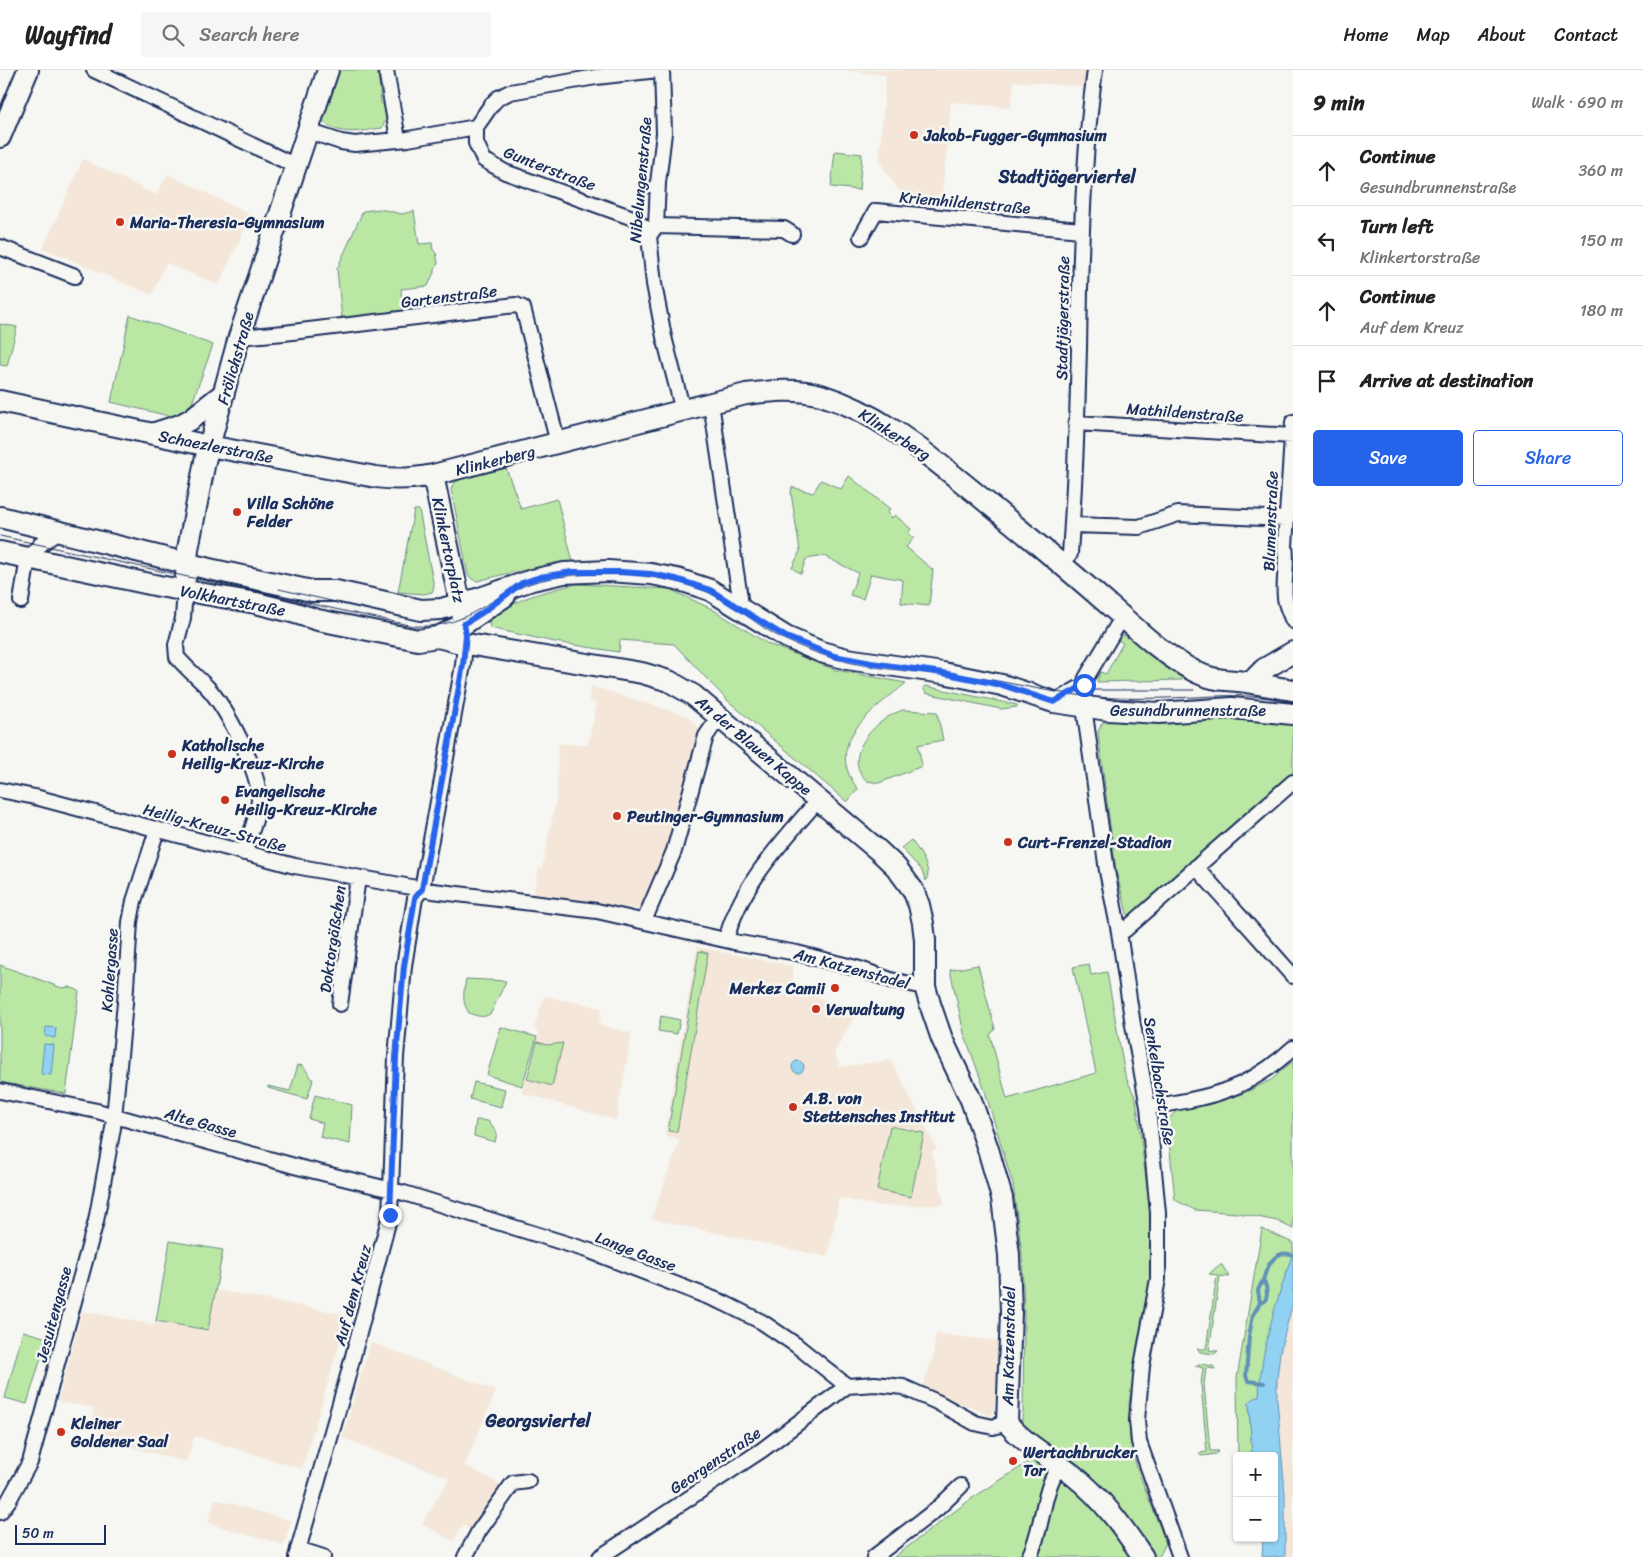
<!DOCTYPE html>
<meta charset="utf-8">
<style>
body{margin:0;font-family:Sriracha,sans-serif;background:#f6f6f6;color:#222}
.controls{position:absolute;right:15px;bottom:15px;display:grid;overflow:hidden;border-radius:5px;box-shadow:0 1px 4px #0004}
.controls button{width:45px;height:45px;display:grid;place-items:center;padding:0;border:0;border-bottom:1px solid #e0e0e0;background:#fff;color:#222;font:25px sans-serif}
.scale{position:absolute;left:15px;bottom:12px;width:91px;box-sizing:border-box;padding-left:5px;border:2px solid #1b2f5e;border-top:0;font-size:14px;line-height:18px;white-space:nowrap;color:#1b2f5e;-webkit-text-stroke:4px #f6f6f2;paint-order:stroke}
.stop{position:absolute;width:15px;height:15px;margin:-11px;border:4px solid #2563eb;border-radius:50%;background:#fff}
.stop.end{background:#2563eb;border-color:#fff;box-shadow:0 1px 5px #0008}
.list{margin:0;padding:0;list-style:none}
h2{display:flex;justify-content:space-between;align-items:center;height:65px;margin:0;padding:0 20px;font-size:21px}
h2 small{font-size:16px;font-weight:400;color:#767676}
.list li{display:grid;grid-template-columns:32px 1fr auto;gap:15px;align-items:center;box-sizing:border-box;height:70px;padding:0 20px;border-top:1px solid #e0e0e0}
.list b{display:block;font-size:19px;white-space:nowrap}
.list p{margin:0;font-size:16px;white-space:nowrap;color:#767676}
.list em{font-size:16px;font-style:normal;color:#767676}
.actions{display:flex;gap:10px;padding:15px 20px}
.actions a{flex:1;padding:11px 0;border:1px solid #2563eb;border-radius:5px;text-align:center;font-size:18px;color:#2563eb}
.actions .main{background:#2563eb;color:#fff}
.icon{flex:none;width:28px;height:28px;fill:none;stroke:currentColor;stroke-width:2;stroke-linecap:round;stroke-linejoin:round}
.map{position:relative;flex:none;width:1293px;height:1487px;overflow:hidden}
header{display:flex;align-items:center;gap:30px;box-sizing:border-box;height:70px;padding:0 25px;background:#fff;border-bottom:1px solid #e0e0e0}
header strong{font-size:24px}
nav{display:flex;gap:28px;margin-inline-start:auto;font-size:18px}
.search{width:350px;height:45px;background:#f6f6f6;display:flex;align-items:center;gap:12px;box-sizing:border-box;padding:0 18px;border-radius:5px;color:#767676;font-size:19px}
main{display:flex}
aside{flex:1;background:#fff}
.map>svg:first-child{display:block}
.built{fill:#f4e7d9}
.green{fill:#bbe7a5;stroke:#6b8b82}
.water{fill:#91d2f3;stroke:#6291b7}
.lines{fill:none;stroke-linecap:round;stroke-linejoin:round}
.stream{stroke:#6291b7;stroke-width:4}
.street-casing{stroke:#1b2f5e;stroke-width:18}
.secondary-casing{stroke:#1b2f5e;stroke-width:24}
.street{stroke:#f6f6f2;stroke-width:14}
.secondary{stroke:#f6f6f2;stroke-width:20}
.tram{stroke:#1b2f5e;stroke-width:1}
.route{stroke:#2563eb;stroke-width:6}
.poi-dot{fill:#c8321e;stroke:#f6f6f2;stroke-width:2}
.labels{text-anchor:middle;stroke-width:5;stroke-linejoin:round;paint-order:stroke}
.poi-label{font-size:16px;font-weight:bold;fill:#1b2f5e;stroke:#f6f6f2;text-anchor:start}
.street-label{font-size:16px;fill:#1b2f5e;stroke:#f6f6f2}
.neighbourhood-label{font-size:18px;font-weight:bold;fill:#1b2f5e;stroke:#f6f6f2}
</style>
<header>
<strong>Wayfind</strong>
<div class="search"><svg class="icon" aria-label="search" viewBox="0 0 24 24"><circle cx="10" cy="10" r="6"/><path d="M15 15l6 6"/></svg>Search here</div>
<nav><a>Home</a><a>Map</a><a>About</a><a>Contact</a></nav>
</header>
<main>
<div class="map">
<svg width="1293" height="1487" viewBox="0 0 1293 1487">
<rect width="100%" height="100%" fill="#f6f6f2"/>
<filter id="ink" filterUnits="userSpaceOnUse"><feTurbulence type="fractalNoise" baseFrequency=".02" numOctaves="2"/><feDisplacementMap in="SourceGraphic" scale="10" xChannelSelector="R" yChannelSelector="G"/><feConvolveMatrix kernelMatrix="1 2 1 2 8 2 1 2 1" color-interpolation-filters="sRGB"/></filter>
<g filter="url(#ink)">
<!-- built -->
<path class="built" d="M840 0H1086L1084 17 1014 11 1011 38 951 32 941 137 907 133 879 91 886 5Z
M83 89 156 125 168 104 251 145 219 215 166 193 152 225 43 178Z
M591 616 688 646 700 660 705 661 674 767 646 836H641L639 839 611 838 533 824 539 798H542L557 725 558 674H588L597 634 589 631Z
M697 877 794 896 792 912 854 947 834 983 840 997 891 990 937 1079 932 1081 944 1134 936 1135 879 1136 839 1128 828 1187 651 1149 680 1070 665 1065Z
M544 926 602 938 599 955 632 963 616 1050 522 1023 539 965 534 958Z
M170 1171 223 1180 216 1220 348 1245 302 1399 195 1366 186 1392 97 1368 101 1349 93 1348 94 1338 58 1332 82 1241 155 1255Z
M1293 1232V1487H1285V1424L1277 1329V1309L1280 1282Z
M936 1264 999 1271 996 1325 992 1346 922 1318 933 1287Z
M371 1272 496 1321 465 1395 503 1416 472 1461 463 1455 453 1471 422 1454 449 1408 342 1368Z
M215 1429 291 1451 284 1475 208 1453Z"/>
<!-- green -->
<path class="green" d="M340 0H378L381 33 385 36 387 47 382 58C362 61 339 67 323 51Z
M835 81 862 84 859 120 831 117Z
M380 139 402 144 414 141 419 174 432 173 433 180 436 183 438 193 428 216 401 219 403 243 342 250 337 199 363 141Z
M130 245 213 275 192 333 184 341 173 347 111 332Z
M0 254 17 257 7 296 0 295Z
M506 398 521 439 557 429 573 492 514 502 477 511 472 509 468 505 451 419 454 413 461 409Z
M849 406 890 439 887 443 892 448 895 445 911 459 908 463 914 468 906 477 933 500 929 536 901 533 903 510 871 504 863 529 850 525 858 503 824 486 806 489 801 504 792 498 800 481 791 423 792 417 813 423 821 410 841 419Z
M414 440H419L434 517 432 522 424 524 398 522Z
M577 514 669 519 712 539 768 574 836 600 906 613C874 640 821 672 858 719L847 732 727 630 674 574 620 570 619 582 555 572 490 558 489 552C511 528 547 521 577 514Z
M1118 562 1127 568 1133 564 1185 604 1182 610 1097 612 1100 602 1106 604 1123 573 1115 568Z
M925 616 1017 635V637L1001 639 930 624 926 623 923 618Z
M903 640 937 642 943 670 918 675 922 696 879 713 867 711C839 686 878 647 903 640Z
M1227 646 1277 650 1293 655V706L1200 788 1128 847 1116 801 1098 662 1102 653C1113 649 1128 652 1140 652 1169 651 1198 649 1227 646Z
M911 770C918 779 933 800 926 811L921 799 901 778Z
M699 881 708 883 677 1062 668 1061Z
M1089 894 1091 905 1107 902 1125 1005 1136 1029 1151 1151V1219L1129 1333 1130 1370 1137 1398 1166 1473 1159 1487H894L971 1429 1027 1393 1019 1372 1023 1341 1024 1246 1022 1184 1013 1115 985 1021 964 963 950 900 978 895 995 959 990 965 1007 1029 1096 1003 1073 897Z
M0 895 62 918 70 917 79 921 66 1024 0 1012Z
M466 909 506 911 491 943C484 949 477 946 469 943 461 931 464 922 466 909Z
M661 946 680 950 677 964 658 961Z
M501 957 537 967 522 1016 487 1005Z
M537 972 548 975 563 973 552 1016 527 1009Z
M1293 991V1159L1277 1151 1238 1143 1195 1140 1175 1130 1167 1051 1177 1040 1210 1034 1240 1025 1271 1010Z
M298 995 303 996 313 1010 307 1029 268 1018V1016L290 1021Z
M474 1012 505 1019 501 1037 470 1029Z
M315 1025 352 1035 350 1074 320 1067 323 1053 309 1049Z
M476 1050 488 1051 497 1063 495 1072 474 1066Z
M890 1056 924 1063 911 1127 877 1120Z
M1262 1159 1293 1173V1183L1279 1225 1259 1327 1249 1333 1252 1386H1238L1237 1308Z
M170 1171 223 1180 208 1260 156 1251Z
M1219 1195H1222L1229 1207 1220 1206 1209 1280 1218 1281 1214 1284 1200 1282 1197 1279H1206L1217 1205 1209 1204Z
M23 1261 47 1268 27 1334 5 1328Z
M1199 1294 1213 1296 1215 1299 1206 1298 1204 1314 1210 1381H1219L1216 1384 1201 1386 1199 1383 1207 1382 1201 1314 1203 1298 1195 1296Z"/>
<!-- water -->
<path class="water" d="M46 957 56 958 55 968 45 966Z
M44 974 54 975 51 1005 41 1004Z
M792 997a6 6 0 1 1 12 0a6 6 0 1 1-12 0Z
M1293 1183V1232L1280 1282 1277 1309V1329L1285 1424V1487H1262L1263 1468H1274V1386H1252L1249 1333 1253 1329 1259 1326C1261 1276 1277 1230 1293 1183Z"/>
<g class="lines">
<!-- stream -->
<path class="stream" d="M1260 1233 1258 1220 1263 1210
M1264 1313 1248 1311 1246 1306 1249 1266 1253 1245 1260 1233 1265 1231 1267 1225 1266 1216 1263 1210C1267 1196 1275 1178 1293 1185"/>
<defs>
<path id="street" d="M94 0 296 96
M386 0 398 69
M662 0 664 63 658 113 656 156 649 166 654 214 664 267 683 341
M308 61 341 72 355 74 408 69 476 57
M656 156 784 159 792 164
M651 163 633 148 505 102 484 90 476 73V57L492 34 498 28 510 22 596 7 658 0
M861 167 876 141 1081 160
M0 177 75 206
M239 267 284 263 516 235 523 238 558 373
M711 333 741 535 739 537
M1293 352 1285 476C1288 494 1283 510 1285 528 1286 536 1290 544 1293 551
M1076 353 1292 366
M1072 455 1139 457 1178 444 1286 449
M1062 494 1070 484C1076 396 1079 308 1080 219 1082 146 1085 73 1095 0
M185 520 183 548 176 575 177 587C186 598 197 607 207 617 226 637 259 700 259 728 259 744 249 767 244 783
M21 531 28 488 40 475 59 461
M1123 546 1086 608 1084 615V637L1107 801 1119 862 1133 955 1148 1037 1158 1143V1209L1142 1296 1137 1350 1139 1372 1180 1487
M1054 632 1084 615
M0 720 35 727 295 796 433 821 597 841 734 872 797 883 860 899 891 910 925 917
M1196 797 1293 906
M644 851 674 781 706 666 719 647
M1119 862 1125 860 1293 712
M726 870C740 815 783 771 819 729
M340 934 358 808
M0 1021 97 1041 298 1097 404 1123 590 1181 724 1233 762 1252 796 1275 847 1316
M1148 1037C1209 1028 1247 1021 1293 978
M847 1316 875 1314 903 1317 937 1332 975 1353 993 1357 1007 1353
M0 1442 9 1430 30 1392 96 1151 113 1058 125 933 130 852 134 831 157 760
M298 1479 323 1487
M296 1487 347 1309 390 1145 396 987 404 896 415 828 422 819 424 808 463 595 465 574
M465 1487 479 1461 513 1413 528 1411
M600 1487 762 1380 847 1316
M874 1487 937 1439 961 1416
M1029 1487C1044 1458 1041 1422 1060 1395"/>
<path id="secondary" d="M0 67 28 0
M0 331 209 376 376 407C396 410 413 409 433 405L746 324C770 321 797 318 821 325 879 343 922 380 968 417 1016 456 1063 495 1110 536 1136 558 1163 585 1194 601 1214 612 1230 609 1252 613 1266 615 1279 618 1293 620
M155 363 180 355 191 349 224 323
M433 405 463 547
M0 447 209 499 312 521H336L421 540 441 539 480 528 532 510 564 503 608 501 651 504 677 509 710 520 786 567 821 582 847 589 943 603 1002 615 1054 632 1108 640 1159 643 1232 638 1293 644
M0 482 159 516 256 533 292 542 318 550 418 570 438 567 464 554 505 526
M186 506 188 479 205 391 239 267 328 0
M438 567 461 573 642 603 669 611 693 625 879 781 896 797 913 820 919 835 923 853 925 870V917L931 937 942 969 971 1030 988 1079 1002 1128 1009 1185 1011 1242 1007 1353C1026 1375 1051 1388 1073 1405 1102 1428 1123 1457 1143 1487
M1251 612 1264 599 1293 582"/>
</defs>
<!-- street casing -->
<use href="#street" class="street-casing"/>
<!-- secondary casing -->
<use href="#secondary" class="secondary-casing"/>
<!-- street -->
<use href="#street" class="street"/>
<!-- secondary -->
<use href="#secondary" class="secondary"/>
<!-- tram -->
<path class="tram" d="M0 466 413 556C464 559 481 533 523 516 553 504 586 504 618 504 648 505 680 510 708 522 729 531 747 546 766 559 787 572 810 581 833 588 880 602 931 601 979 608 1025 615 1067 627 1115 628 1142 629 1170 628 1197 627 1230 625 1261 624 1293 633
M279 519 366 539
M1074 620H1194"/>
</g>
</g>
<g class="lines" filter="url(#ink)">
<!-- route -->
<path class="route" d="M390 1145 396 987 404 896 415 828 422 819 463 595 466 565 464 554 483 542 522 513 540 507 572 502H621L651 504 676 509 710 520 786 567 834 586 871 593 943 603 1002 615 1054 632 1084 615"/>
</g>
<!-- markers -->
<g class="poi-dot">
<circle cx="914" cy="65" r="5"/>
<circle cx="120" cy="152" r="5"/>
<circle cx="237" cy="442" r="5"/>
<circle cx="172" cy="684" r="5"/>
<circle cx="225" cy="730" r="5"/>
<circle cx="617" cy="746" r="5"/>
<circle cx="1008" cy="772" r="5"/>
<circle cx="835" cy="918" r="5"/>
<circle cx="816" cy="939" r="5"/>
<circle cx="793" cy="1037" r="5"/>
<circle cx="61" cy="1362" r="5"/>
<circle cx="1013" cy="1391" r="5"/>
</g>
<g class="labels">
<!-- poi labels -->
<g class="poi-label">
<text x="924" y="71">Jakob-Fugger-Gymnasium</text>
<text x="130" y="158">Maria-Theresia-Gymnasium</text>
<text x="247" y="439">Villa Schöne<tspan x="247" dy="18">Felder</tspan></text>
<text x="182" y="681">Katholische<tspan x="182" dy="18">Heilig-Kreuz-Kirche</tspan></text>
<text x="235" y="727">Evangelische<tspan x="235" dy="18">Heilig-Kreuz-Kirche</tspan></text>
<text x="627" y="752">Peutinger-Gymnasium</text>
<text x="1018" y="778">Curt-Frenzel-Stadion</text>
<text x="825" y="924" text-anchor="end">Merkez Camii</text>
<text x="826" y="945">Verwaltung</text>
<text x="803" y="1034">A.B. von<tspan x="803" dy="18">Stettensches Institut</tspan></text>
<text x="71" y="1359">Kleiner<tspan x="71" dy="18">Goldener Saal</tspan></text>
<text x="1023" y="1388">Wertachbrucker<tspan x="1023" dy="18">Tor</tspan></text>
</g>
<!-- street labels -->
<g class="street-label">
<text transform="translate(550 98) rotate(21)" y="6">Gunterstraße</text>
<text transform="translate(640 110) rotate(-85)" y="6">Nibelungenstraße</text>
<text transform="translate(965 132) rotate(5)" y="6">Kriemhildenstraße</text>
<text transform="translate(449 226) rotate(-7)" y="6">Gartenstraße</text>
<text transform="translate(1062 248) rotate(-89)" y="6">Stadtjägerstraße</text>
<text transform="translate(235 288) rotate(-74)" y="6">Frölichstraße</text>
<text transform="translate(1185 342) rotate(4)" y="6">Mathildenstraße</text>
<text transform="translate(895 364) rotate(33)" y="6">Klinkerberg</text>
<text transform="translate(216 376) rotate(11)" y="6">Schaezlerstraße</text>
<text transform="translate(495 390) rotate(-14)" y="6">Klinkerberg</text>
<text transform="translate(1270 451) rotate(-88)" y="6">Blumenstraße</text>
<text transform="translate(449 480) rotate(78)" y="6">Klinkertorplatz</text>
<text transform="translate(233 530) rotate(11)" y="6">Volkhartstraße</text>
<text x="1188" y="646">Gesundbrunnenstraße</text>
<text transform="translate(754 675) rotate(40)" y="6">An der Blauen Kappe</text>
<text transform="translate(215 757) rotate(15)" y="6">Heilig-Kreuz-Straße</text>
<text transform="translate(332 869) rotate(-82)" y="6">Doktorgäßchen</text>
<text transform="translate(852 898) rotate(15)" y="6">Am Katzenstadel</text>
<text transform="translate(109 900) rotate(-86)" y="6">Kohlergasse</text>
<text transform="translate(1160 1011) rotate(81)" y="6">Senkelbachstraße</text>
<text transform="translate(201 1052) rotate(16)" y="6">Alte Gasse</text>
<text transform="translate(636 1181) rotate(21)" y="6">Lange Gasse</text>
<text transform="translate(352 1225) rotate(-75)" y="6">Auf dem Kreuz</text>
<text transform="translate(53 1244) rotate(-75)" y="6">Jesuitengasse</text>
<text transform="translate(1008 1276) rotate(-89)" y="6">Am Katzenstadel</text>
<text transform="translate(715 1390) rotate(-34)" y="6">Georgenstraße</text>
</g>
<!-- neighbourhood labels -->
<g class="neighbourhood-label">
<text x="1067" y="113">Stadtjägerviertel</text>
<text x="538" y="1357">Georgsviertel</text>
</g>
</g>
</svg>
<div class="controls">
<button>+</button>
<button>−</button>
</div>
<div class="scale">50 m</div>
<div class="stop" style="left:1084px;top:615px"></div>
<div class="stop end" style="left:390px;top:1145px"></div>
</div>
<aside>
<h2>9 min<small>Walk · 690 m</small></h2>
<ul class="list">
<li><svg class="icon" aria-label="ahead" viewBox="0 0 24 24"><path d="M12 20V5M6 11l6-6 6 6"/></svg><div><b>Continue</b><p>Gesundbrunnenstraße</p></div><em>360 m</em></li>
<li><svg class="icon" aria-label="left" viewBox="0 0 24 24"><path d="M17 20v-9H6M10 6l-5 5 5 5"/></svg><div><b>Turn left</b><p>Klinkertorstraße</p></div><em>150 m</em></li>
<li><svg class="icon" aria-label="ahead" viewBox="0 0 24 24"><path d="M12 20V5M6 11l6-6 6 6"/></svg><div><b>Continue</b><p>Auf dem Kreuz</p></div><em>180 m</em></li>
<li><svg class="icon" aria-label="arrive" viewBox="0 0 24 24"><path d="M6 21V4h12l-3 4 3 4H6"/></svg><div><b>Arrive at destination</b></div></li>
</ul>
<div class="actions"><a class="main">Save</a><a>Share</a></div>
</aside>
</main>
